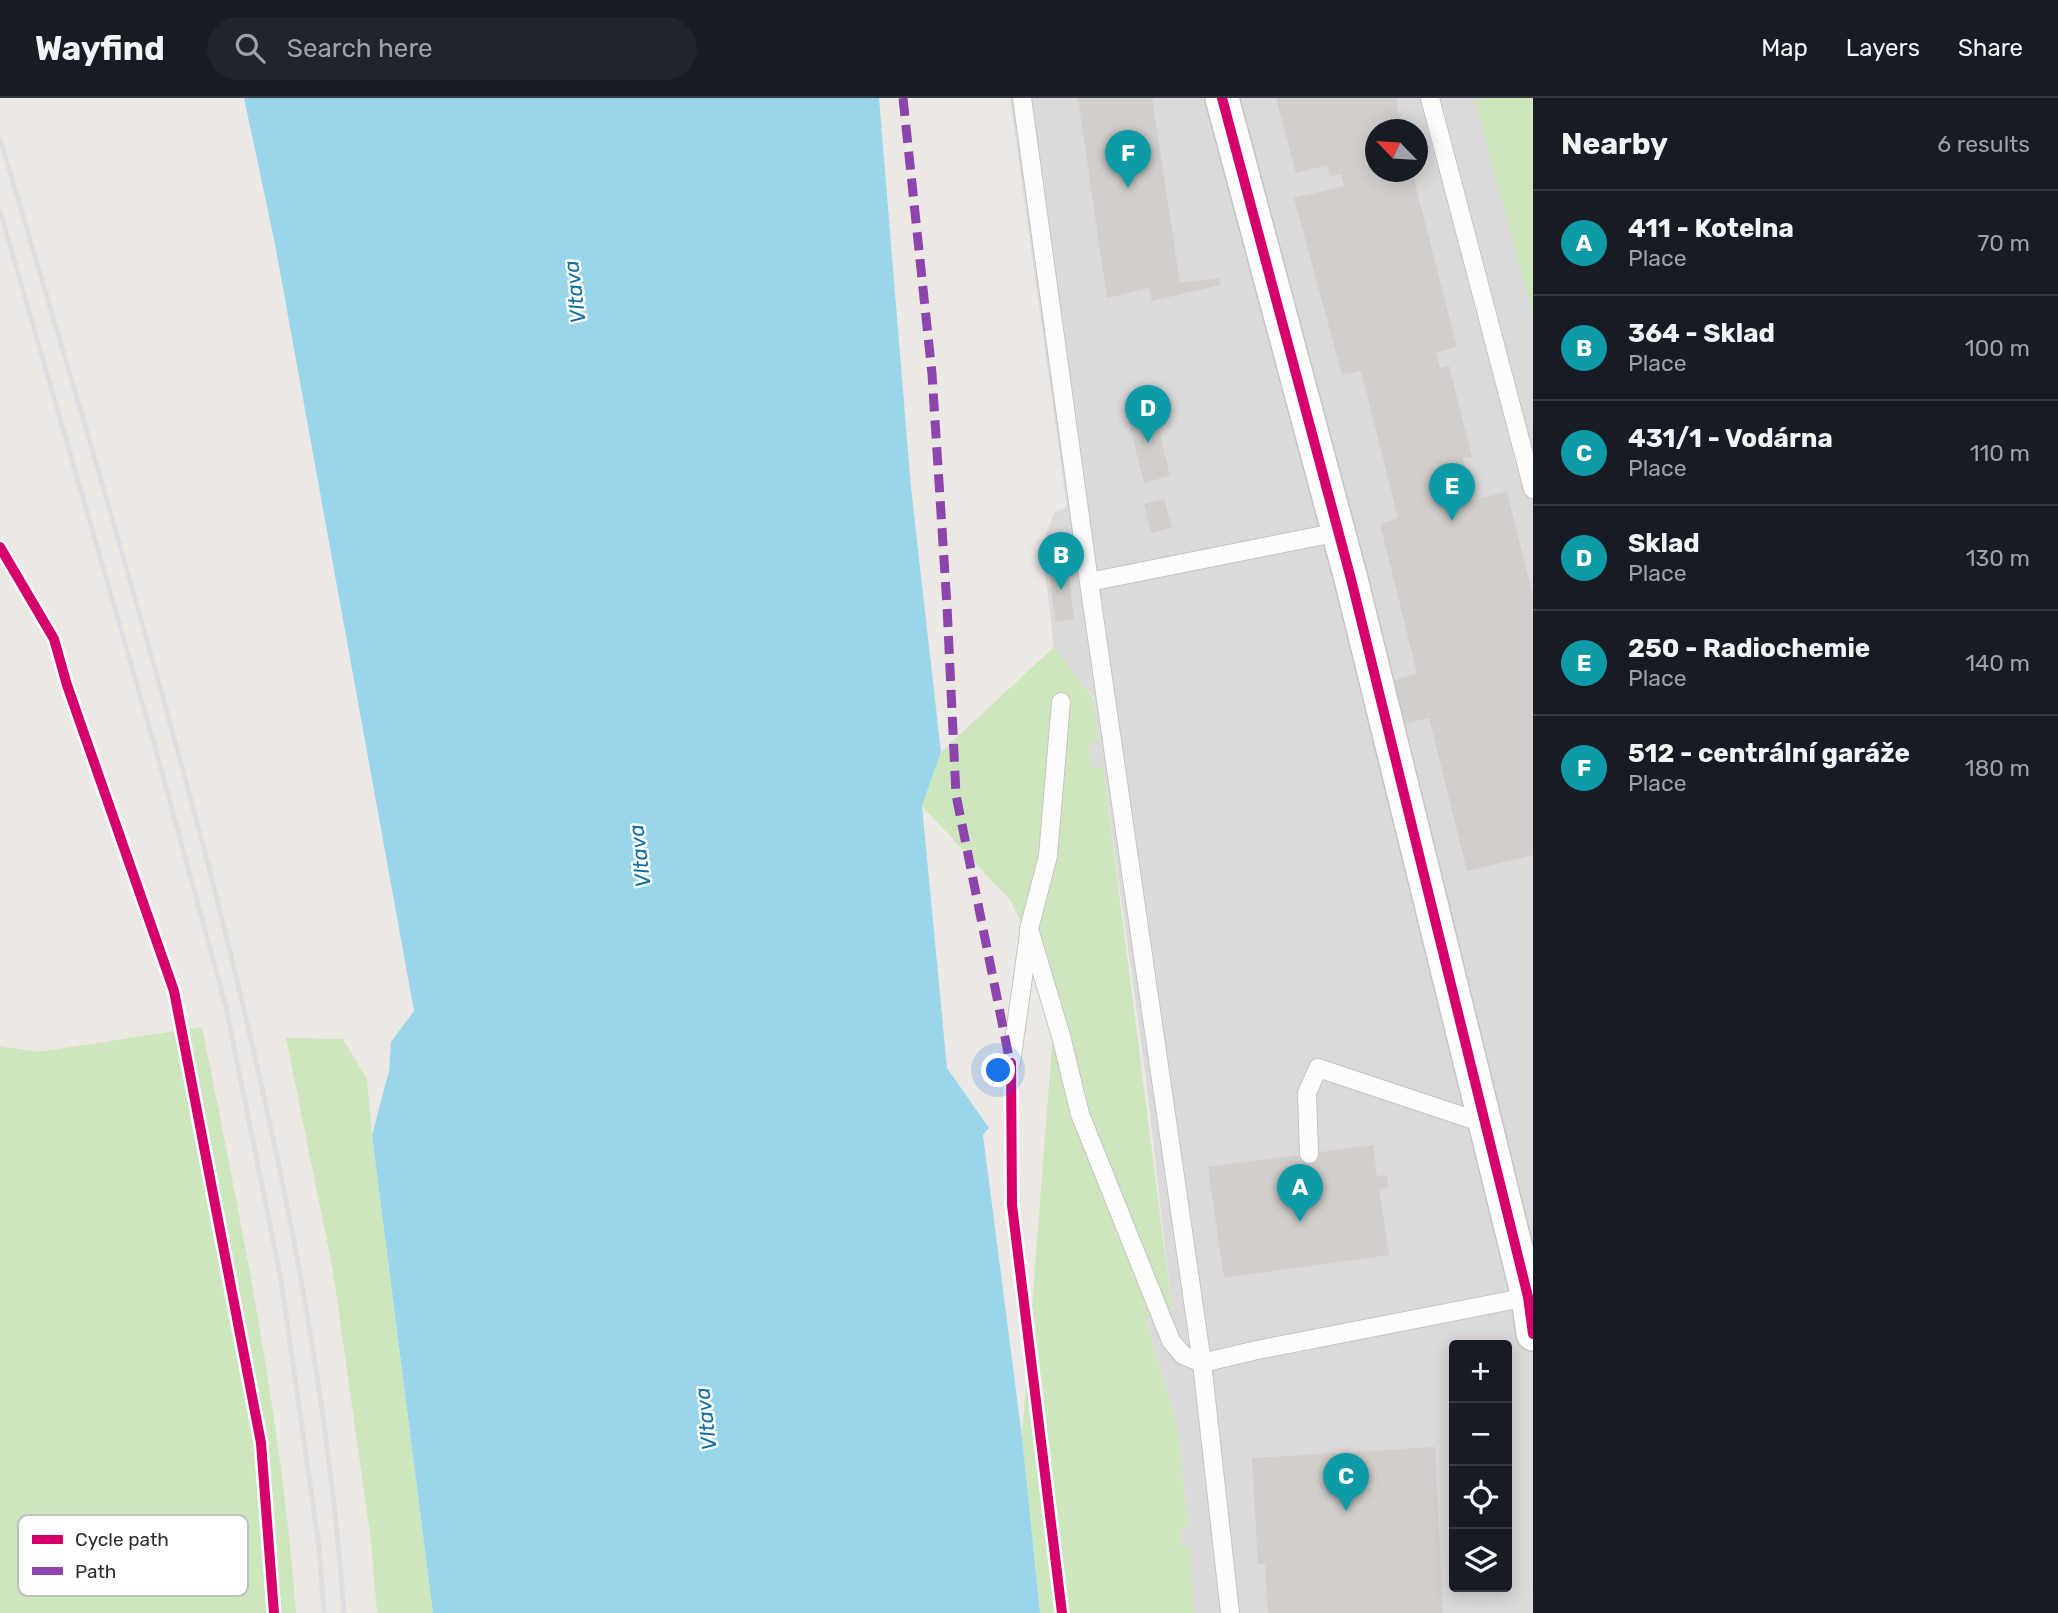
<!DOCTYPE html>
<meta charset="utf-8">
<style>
body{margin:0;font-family:Rubik,sans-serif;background:#20242c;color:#f1f3f6}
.controls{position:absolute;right:21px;bottom:21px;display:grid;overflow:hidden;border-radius:7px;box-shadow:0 4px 18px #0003}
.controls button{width:63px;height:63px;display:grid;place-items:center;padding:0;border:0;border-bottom:2px solid #363941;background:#171b24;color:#f1f3f6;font:35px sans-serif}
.compass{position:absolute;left:1365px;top:21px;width:63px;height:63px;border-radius:50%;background:#171b24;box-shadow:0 4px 18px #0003;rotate:295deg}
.you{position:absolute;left:999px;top:973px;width:24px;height:24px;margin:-18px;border:5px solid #fff;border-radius:50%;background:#1a73e8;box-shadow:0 0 0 10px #1a73e833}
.badge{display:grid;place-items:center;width:46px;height:46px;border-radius:50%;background:#706f6e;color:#fff;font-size:23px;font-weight:700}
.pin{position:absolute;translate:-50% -58px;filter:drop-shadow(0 2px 4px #0008)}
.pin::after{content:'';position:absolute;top:37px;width:24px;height:21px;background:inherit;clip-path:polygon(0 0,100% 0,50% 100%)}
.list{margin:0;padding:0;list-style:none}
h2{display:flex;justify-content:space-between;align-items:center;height:91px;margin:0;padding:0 28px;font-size:30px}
h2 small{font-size:23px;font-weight:400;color:#9ea1a6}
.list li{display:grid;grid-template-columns:46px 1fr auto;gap:21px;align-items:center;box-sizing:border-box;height:105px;padding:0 28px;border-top:2px solid #363941}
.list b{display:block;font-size:26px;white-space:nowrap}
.list p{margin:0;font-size:23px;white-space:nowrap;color:#9ea1a6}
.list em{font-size:23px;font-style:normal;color:#9ea1a6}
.icon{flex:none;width:38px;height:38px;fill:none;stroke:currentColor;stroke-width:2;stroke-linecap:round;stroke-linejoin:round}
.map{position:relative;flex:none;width:1533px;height:1515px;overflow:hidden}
header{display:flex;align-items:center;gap:42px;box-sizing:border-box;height:98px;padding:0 35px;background:#171b24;border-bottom:2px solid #363941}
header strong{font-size:33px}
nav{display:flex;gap:38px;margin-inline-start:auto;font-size:24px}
.search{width:490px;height:63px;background:#20242c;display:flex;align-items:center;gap:18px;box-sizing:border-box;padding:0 24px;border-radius:38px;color:#9ea1a6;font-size:26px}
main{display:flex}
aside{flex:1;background:#171b24}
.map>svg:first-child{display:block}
.industrial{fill:#dcd9db;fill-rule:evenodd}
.green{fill:#cee6be}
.water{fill:#99d6ec}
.building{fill:#d1cecb}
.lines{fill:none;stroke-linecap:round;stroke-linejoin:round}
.service-casing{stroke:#c5c4c5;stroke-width:20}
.minor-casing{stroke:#c5c4c5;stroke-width:36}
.service{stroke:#fcfcfb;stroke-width:18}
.minor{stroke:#fcfcfb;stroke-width:33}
.rail{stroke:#dfdfe1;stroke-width:5}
.quiet{stroke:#8e44ad;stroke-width:9;stroke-dasharray:18 9;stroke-linecap:butt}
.cycleway-casing{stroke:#fff;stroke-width:15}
.cycleway{stroke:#d6006c;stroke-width:10}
.labels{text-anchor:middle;stroke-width:5;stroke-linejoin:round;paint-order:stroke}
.water-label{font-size:21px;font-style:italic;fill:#0d6fa3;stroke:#fff}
.key{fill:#fff;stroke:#c0c0c0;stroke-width:2}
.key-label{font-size:19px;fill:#2e2e2e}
</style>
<header>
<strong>Wayfind</strong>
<div class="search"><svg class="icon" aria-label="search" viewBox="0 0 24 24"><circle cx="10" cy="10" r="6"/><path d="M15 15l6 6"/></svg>Search here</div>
<nav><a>Map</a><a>Layers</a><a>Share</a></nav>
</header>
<main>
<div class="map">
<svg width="1533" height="1515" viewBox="0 0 1533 1515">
<rect width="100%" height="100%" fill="#ece8e4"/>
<!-- industrial -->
<path class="industrial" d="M1010 0H1533V1515H1193L1189 1449 1182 1450 1181 1429 1188 1428 1178 1331 1146 1220 1172 1209 1144 964 1103 670 1092 671 1088 645 1099 643 1094 599 1068 569 1054 549 1042 448 1054 415 1067 409ZM1376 32H1418V74H1376ZM1454 1247H1507V1489H1454Z"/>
<!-- green -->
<path class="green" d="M1474 0H1533V217Z
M1054 549 1094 601 1099 643 1088 646 1092 670 1103 669 1172 1210 1146 1221 1178 1331 1188 1428 1181 1429 1182 1449H1190L1194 1515H1040L1022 1339 1056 895 1010 802 922 708 941 654Z
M202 929C241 1123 281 1317 296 1515H0V948L38 954Z
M286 940 343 941 367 981 372 1037 433 1515H377L371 1443 333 1173Z"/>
<!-- water -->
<path class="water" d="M244 0H879L911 390 941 654 922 708 947 970 989 1030 983 1037 1022 1339 1040 1515H433L372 1037 389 973 391 944 414 913 275 146Z"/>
<!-- building -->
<path class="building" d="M1078 0H1152L1180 185 1220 180V187L1152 203 1149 190 1107 200Z
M1276 0H1397L1398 16 1401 15 1405 32H1376V74H1412L1457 249 1436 254 1440 270 1449 268 1472 359 1463 360 1473 402 1507 394 1533 498V757L1467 773 1429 620 1404 626 1393 583 1417 575 1380 426 1398 420 1361 273 1342 277 1294 100 1344 88 1341 76 1330 78 1327 67 1296 75Z
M1153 306 1170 378 1144 385 1126 313Z
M1164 401 1172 430 1151 435 1144 406Z
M1067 461 1074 521 1055 524 1048 463Z
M1373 1047 1377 1078 1387 1077 1388 1090 1379 1091 1389 1157 1224 1180 1208 1069Z
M1435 1349 1443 1515H1268L1265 1466H1258L1252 1360Z"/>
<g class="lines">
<defs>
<path id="service" d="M1022 0 1089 484 1202 1265 1230 1515
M1430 0 1533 391
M1089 484 1339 434
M1061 604 1048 758 1029 831 1061 938 1080 1016 1171 1243 1183 1257 1202 1265 1257 1252 1528 1199 1530 1195
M1011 965 1029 836
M1309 1056 1307 995 1318 970 1486 1026"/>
<path id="minor" d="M1222 0 1351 481 1528 1199 1533 1236"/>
</defs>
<!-- service casing -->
<use href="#service" class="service-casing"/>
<!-- minor casing -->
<use href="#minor" class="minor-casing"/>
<!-- service -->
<use href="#service" class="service"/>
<!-- minor -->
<use href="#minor" class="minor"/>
<!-- rail -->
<path class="rail" d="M0 41C72 282 144 523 208 766 271 1012 326 1262 344 1515
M0 113 155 649 226 909 281 1182 319 1449 324 1515"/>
<!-- quiet -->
<path class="quiet" d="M903 0 932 276 947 508 956 697 1011 969"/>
<defs>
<path id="cycleway" d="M1222 0 1351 481 1528 1199 1533 1236
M0 449 54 541 67 587 174 893 261 1345 274 1515
M1011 965 1012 1107 1062 1515"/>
</defs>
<!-- cycleway casing -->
<use href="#cycleway" class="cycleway-casing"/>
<!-- cycleway -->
<use href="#cycleway" class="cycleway"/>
</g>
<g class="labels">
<!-- water labels -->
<g class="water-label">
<text transform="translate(575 194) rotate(-97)" y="7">Vltava</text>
<text transform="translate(640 758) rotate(-97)" y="7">Vltava</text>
<text transform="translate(706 1321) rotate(-97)" y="7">Vltava</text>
</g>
</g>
<!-- legend -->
<rect x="18" y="1417" width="230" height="81" rx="10" class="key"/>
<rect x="32" y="1437" width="31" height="9" fill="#d6006c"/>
<rect x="32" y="1469" width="31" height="8" fill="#8e44ad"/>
<g class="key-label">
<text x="75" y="1448">Cycle path</text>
<text x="75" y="1480">Path</text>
</g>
</svg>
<div class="controls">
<button>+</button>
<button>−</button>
<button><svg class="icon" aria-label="locate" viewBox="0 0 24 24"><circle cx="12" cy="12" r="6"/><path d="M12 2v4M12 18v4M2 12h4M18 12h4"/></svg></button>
<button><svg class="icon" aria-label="layers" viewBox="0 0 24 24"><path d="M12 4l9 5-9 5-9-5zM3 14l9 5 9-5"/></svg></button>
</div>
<svg class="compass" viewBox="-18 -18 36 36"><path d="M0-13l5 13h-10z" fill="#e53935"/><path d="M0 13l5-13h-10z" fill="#9ea1a6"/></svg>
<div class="you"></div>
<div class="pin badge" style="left:1300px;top:1124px;background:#0f9aa8">A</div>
<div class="pin badge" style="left:1061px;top:492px;background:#0f9aa8">B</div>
<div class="pin badge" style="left:1346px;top:1413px;background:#0f9aa8">C</div>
<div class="pin badge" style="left:1148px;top:345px;background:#0f9aa8">D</div>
<div class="pin badge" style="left:1452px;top:423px;background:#0f9aa8">E</div>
<div class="pin badge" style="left:1128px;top:90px;background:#0f9aa8">F</div>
</div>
<aside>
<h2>Nearby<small>6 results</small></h2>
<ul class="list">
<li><span class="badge" style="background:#0f9aa8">A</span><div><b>411 - Kotelna</b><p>Place</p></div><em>70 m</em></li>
<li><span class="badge" style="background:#0f9aa8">B</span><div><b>364 - Sklad</b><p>Place</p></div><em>100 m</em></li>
<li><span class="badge" style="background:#0f9aa8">C</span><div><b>431/1 - Vodárna</b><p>Place</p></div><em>110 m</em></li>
<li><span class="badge" style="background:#0f9aa8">D</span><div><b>Sklad</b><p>Place</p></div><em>130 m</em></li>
<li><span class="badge" style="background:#0f9aa8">E</span><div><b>250 - Radiochemie</b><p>Place</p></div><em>140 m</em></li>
<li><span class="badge" style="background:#0f9aa8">F</span><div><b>512 - centrální garáže</b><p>Place</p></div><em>180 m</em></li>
</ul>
</aside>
</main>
